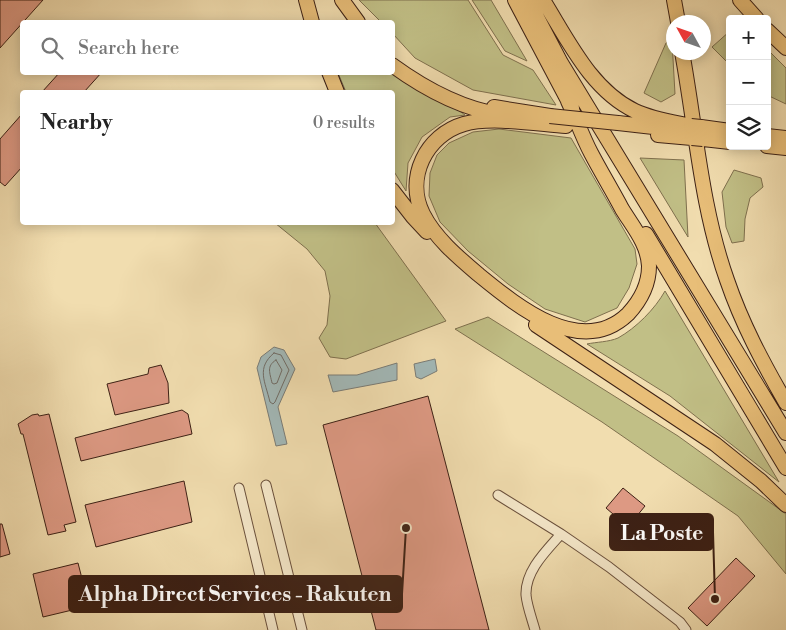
<!DOCTYPE html>
<meta charset="utf-8">
<style>
body{margin:0;font-family:"Libre Bodoni",serif;background:#f2f2f2;color:#222}
.controls{position:absolute;right:15px;top:15px;display:grid;overflow:hidden;border-radius:5px;box-shadow:0 2px 12px #0003}
.controls button{width:45px;height:45px;display:grid;place-items:center;padding:0;border:0;border-bottom:1px solid #e0e0e0;background:#fff;color:#222;font:25px sans-serif}
.compass{position:absolute;left:666px;top:15px;width:45px;height:45px;border-radius:50%;background:#fff;box-shadow:0 2px 12px #0003;rotate:310deg}
.list{margin:0;padding:0;list-style:none}
h2{display:flex;justify-content:space-between;align-items:center;height:65px;margin:0;padding:0 20px;font-size:21px}
h2 small{font-size:16px;font-weight:400;color:#767676}
.icon{flex:none;width:28px;height:28px;fill:none;stroke:currentColor;stroke-width:2;stroke-linecap:round;stroke-linejoin:round}
.map{position:relative;flex:none;width:786px;height:630px;overflow:hidden}
.search{position:absolute;background:#fff;box-shadow:0 2px 12px #0003;left:20px;top:20px;width:375px;height:55px;display:flex;align-items:center;gap:12px;box-sizing:border-box;padding:0 18px;border-radius:5px;color:#767676;font-size:19px}
.panel{position:absolute;background:#fff;box-shadow:0 2px 12px #0003;left:20px;top:90px;width:375px;height:135px;border-radius:5px}
.map>svg:first-child{display:block}
.green{fill:#c1bf86;stroke:#7f704e}
.water{fill:#a2b8b7;stroke:#7a7c76}
.lines{fill:none;stroke-linecap:round;stroke-linejoin:round}
.shore{stroke:#706c66;stroke-width:1}
.building{fill:#dd9983;stroke:#3d2115}
.minor-casing{stroke:#6a503c;stroke-width:11}
.trunk-casing{stroke:#3d2115;stroke-width:16}
.minor{stroke:#f6e9cb;stroke-width:9}
.trunk{stroke:#e8be78;stroke-width:14}
.trunk-bridge-casing{stroke:#3d2115;stroke-width:16;stroke-linecap:butt}
.trunk-bridge{stroke:#e8be78;stroke-width:14}
.leader{fill:none;stroke:#3d2115;stroke-width:2}
.callout-dot{fill:#3d2115;stroke:#f6e9cb;stroke-width:2}
.callout{fill:#3d2115;stroke:#3d2115;stroke-width:2}
.callout-label{font-size:21px;text-anchor:middle;font-weight:bold;fill:#fff}
</style>
<div class="map">
<svg width="786" height="630" viewBox="0 0 786 630">
<rect width="100%" height="100%" fill="#f1ddaf"/>
<filter id="stains"><feTurbulence type="fractalNoise" baseFrequency=".004" numOctaves="4"/><feColorMatrix values="0 0 0 0 .2 0 0 0 0 .09 0 0 0 0 .02 0 0 0 .5 -.17"/></filter>
<radialGradient id="worn" r=".72"><stop offset=".6" stop-color="#630" stop-opacity="0"/><stop offset="1" stop-color="#630" stop-opacity=".3"/></radialGradient>
<!-- green -->
<path class="green" d="M359 0H468L503 55 533 70 556 105 473 90 415 58 393 34 392 22H381Z
M472 0H491L527 61 505 51Z
M730 31V65L712 47Z
M672 41 675 94 661 102 644 93 666 43Z
M767 49 786 68V104L767 95Z
M393 63 465 115 450 117 422 137 408 163 406 191 393 170 392 92H346L338 73 392 72Z
M499 129 571 138 635 249 637 264 629 288 617 308 585 322 545 309 508 284 468 251 440 222 429 196 430 173 437 155 449 143 473 132Z
M640 158 684 160 688 237Z
M734 170 761 178 763 187 750 198 745 219 744 241 732 243 726 227 722 192Z
M275 223H375L446 321 346 359 330 357 319 338 327 325 330 296 325 271 307 249Z
M665 291 779 482 670 396 587 344C596 342 609 342 618 338 636 328 655 309 665 291Z
M488 317 678 436 786 514V574L738 516 602 422 455 329Z"/>
<!-- water -->
<path class="water" d="M274 347 284 350 295 369 278 407 287 444 276 446 257 368 261 357Z
M435 359 437 371 421 379 416 377 414 364Z
M397 363V380L333 392 328 375H357Z"/>
<g class="lines">
<!-- shore -->
<path class="shore" d="M274 353 281 355 289 370 275 402 273 404 270 402C265 381 256 368 274 353Z
M276 360 282 370 277 383 274 384 272 383C270 373 266 366 276 360Z"/>
</g>
<!-- building -->
<path class="building" d="M0 0H43L0 48Z
M60 72H102L84 92H42Z
M22 114V167L5 186 0 182V139Z
M161 365 168 383 169 403 115 415 107 384 148 374 149 368Z
M428 396 489 630H376L323 425Z
M182 410 188 414 192 434 81 461 75 438Z
M38 414 39 416 49 414 76 522 64 525 66 531 48 535 23 434H21L18 424 32 415Z
M184 481 192 522 96 547 85 505Z
M623 488 645 506 628 527 606 508Z
M0 524H2L10 554 0 557Z
M736 558 755 576 707 626 688 608Z
M78 563 89 606 43 617 33 574Z"/>
<g class="lines">
<defs>
<path id="minor" d="M266 485 302 630
M239 488 273 630
M498 495 561 534 609 567 680 622 686 630
M535 630C532 619 527 606 526 595 525 571 546 551 561 534"/>
<path id="trunk" d="M306 0 312 22
M342 0 358 22
M515 0 572 108
M528 0 561 63 786 433
M543 0C568 40 591 90 635 111 652 119 672 122 691 126
M674 0 678 22
M740 0 757 19
M767 30 786 48
M682 52C696 128 701 207 727 280 742 324 763 363 786 403
M392 65C425 89 462 109 502 115
M329 72 337 92
M494 107 550 116
M618 123 671 129
M566 126C538 124 490 116 464 124 426 135 405 178 423 214 435 238 459 258 479 275 517 306 581 359 628 314 640 301 649 284 649 266 648 244 633 227 622 209 612 190 601 172 591 153 582 136 576 118 568 101
M701 127 730 131
M658 135 692 138
M767 136 786 138
M703 139 730 142
M767 146 786 148
M392 190 413 217 427 232
M646 234 786 468
M536 325 715 444 761 481 786 505"/>
</defs>
<!-- minor casing -->
<use href="#minor" class="minor-casing"/>
<!-- trunk casing -->
<use href="#trunk" class="trunk-casing"/>
<!-- minor -->
<use href="#minor" class="minor"/>
<!-- trunk -->
<use href="#trunk" class="trunk"/>
<defs>
<path id="trunk-bridge" d="M550 116 618 123
M691 126 701 127
M692 138 703 139"/>
</defs>
<!-- trunk-bridge casing -->
<use href="#trunk-bridge" class="trunk-bridge-casing"/>
<!-- trunk-bridge -->
<use href="#trunk-bridge" class="trunk-bridge"/>
</g>
<!-- callouts -->
<path class="leader" d="M715 599L713 532M406 528L402 594"/>
<g class="callout-dot">
<circle cx="715" cy="599" r="5"/>
<circle cx="406" cy="528" r="5"/>
</g>
<g class="callout">
<rect x="610" y="514" width="103" height="36" rx="5"/>
<rect x="69" y="576" width="333" height="36" rx="5"/>
</g>
<g class="callout-label">
<text x="662" y="540">La Poste</text>
<text x="235" y="601">Alpha Direct Services - Rakuten</text>
</g>
<rect width="100%" height="100%" filter="url(#stains)"/>
<rect width="100%" height="100%" fill="url(#worn)"/>
</svg>
<div class="controls">
<button>+</button>
<button>−</button>
<button><svg class="icon" aria-label="layers" viewBox="0 0 24 24"><path d="M12 4l9 5-9 5-9-5zM3 14l9 5 9-5"/></svg></button>
</div>
<svg class="compass" viewBox="-18 -18 36 36"><path d="M0-13l5 13h-10z" fill="#e53935"/><path d="M0 13l5-13h-10z" fill="#767676"/></svg>
<div class="search"><svg class="icon" aria-label="search" viewBox="0 0 24 24"><circle cx="10" cy="10" r="6"/><path d="M15 15l6 6"/></svg>Search here</div>
<section class="panel">
<h2>Nearby<small>0 results</small></h2>
<ul class="list">
</ul>
</section>
</div>
